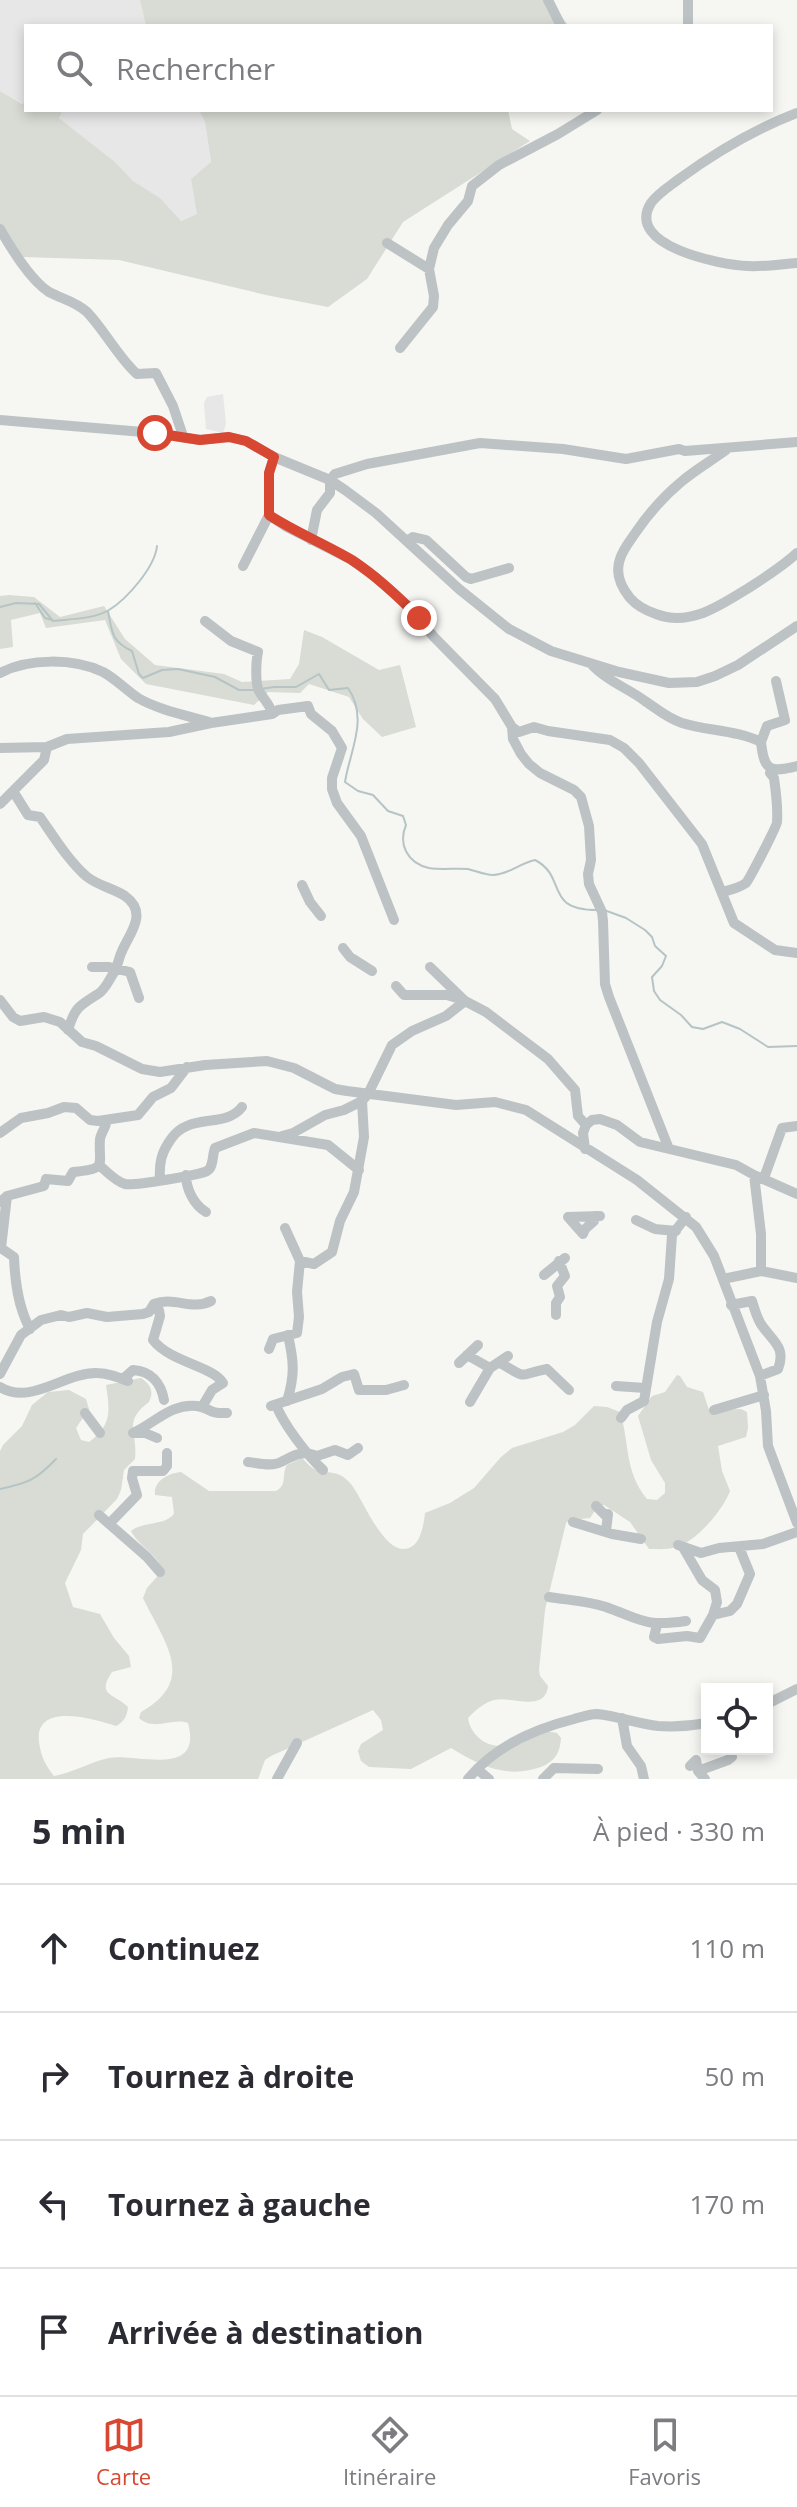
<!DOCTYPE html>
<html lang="fr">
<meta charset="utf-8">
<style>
body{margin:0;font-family:"Open Sans",sans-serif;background:#f2f2f3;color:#2b2b33}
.controls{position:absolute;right:24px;bottom:24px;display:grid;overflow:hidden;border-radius:0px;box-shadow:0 4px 12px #0003}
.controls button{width:72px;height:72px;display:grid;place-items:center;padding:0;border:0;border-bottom:2px solid #e1e1e2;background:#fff;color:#2b2b33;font:40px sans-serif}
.stop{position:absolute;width:24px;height:24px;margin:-18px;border:6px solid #d84731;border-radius:50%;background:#fff}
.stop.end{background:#d84731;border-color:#fff;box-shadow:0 2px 8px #0008}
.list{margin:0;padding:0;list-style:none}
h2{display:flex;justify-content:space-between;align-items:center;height:104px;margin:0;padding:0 32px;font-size:34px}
h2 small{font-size:26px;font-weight:400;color:#7c7c81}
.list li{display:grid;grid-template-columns:52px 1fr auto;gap:24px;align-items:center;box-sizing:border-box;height:128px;padding:0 32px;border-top:2px solid #e1e1e2}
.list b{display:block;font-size:30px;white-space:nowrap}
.list em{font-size:26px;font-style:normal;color:#7c7c81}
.icon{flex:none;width:44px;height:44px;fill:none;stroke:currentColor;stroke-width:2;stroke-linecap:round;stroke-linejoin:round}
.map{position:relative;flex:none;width:797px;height:1779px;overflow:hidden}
.search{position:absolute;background:#fff;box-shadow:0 4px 12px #0003;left:24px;right:24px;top:24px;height:88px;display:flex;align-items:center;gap:20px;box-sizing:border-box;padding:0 28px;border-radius:0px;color:#7c7c81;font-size:30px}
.sheet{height:616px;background:#fff}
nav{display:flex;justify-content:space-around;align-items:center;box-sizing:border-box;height:112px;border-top:2px solid #e1e1e2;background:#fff;font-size:22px;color:#7c7c81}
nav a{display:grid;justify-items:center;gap:4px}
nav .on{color:#d84731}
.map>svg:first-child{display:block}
.built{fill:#e6e7e6}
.green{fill:#d8dcd4}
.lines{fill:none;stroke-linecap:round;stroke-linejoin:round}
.stream{stroke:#b6c4c6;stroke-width:2}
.minor{stroke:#bdc2c4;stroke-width:10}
.route{stroke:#d84731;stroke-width:10}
</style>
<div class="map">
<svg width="797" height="1779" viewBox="0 0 797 1779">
<rect width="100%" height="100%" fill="#f6f6f3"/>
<!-- built -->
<path class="built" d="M0 0H140L146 26H26V101L23 104 0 91Z
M63 110H199L205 122 211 162 191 179 198 214 180 221 160 198 133 181 115 162 59 118Z
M223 394 226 424 223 433 206 429 204 403 207 397Z"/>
<!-- green -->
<path class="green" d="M140 0H547L569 26H146Z
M0 91 22 104 26 101V110H63L59 118 115 162 133 181 160 198 181 221 197 214 191 179 211 162 205 122 199 110H508L512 129 530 141 403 222 367 279 328 307 266 295 119 260 23 257 0 226Z
M9 595 34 597 60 617 104 606 125 639 155 665 224 674 242 682 290 679 299 664 304 630 322 637 379 670 400 665 416 727 382 737 363 719 349 697 309 684 300 693 268 692 254 705 146 684 121 659 105 620 46 628 40 613 11 620 13 647 0 649V596Z
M677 1375 680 1376 687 1387 703 1392 709 1410 741 1409 747 1412 748 1428 746 1437 718 1446 722 1471 730 1491C723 1510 696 1542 676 1547 668 1550 658 1549 649 1549L630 1522 604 1505 598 1506 590 1518 570 1520 566 1523 545 1610 539 1670 540 1676 548 1686C545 1713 512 1696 494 1700 483 1703 476 1710 468 1718 471 1738 492 1752 512 1743 519 1739 527 1733 534 1729L557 1733 561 1738C560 1753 555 1761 541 1767 506 1779 481 1766 451 1748L411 1769 369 1767 361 1761 358 1751 361 1744 383 1730 381 1720 373 1710 271 1756 265 1760 258 1779H0V1451L3 1445 22 1426 32 1405 48 1392 69 1390 86 1399 89 1409 76 1428 81 1440 89 1442C112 1425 110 1411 106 1385L141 1378C151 1385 154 1391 149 1402 122 1422 138 1431 135 1459L124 1470 121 1490 117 1499 83 1534 81 1550 65 1583 73 1607 100 1614 114 1638 129 1656 131 1667 112 1672C96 1696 114 1693 128 1707 127 1716 124 1722 116 1726 95 1719 34 1701 39 1742 41 1756 45 1765 54 1776 72 1773 90 1762 109 1758 136 1753 203 1779 188 1723 171 1717 155 1732 139 1718L141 1712C198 1680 164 1642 143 1598L147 1588 162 1571C158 1554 139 1547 131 1531 144 1521 164 1526 174 1514L172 1497 155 1495C153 1481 169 1473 181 1472L209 1491H276C288 1485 281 1475 287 1465L302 1458C306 1462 311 1468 316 1470 331 1474 338 1470 350 1483 363 1497 385 1561 411 1547 421 1542 424 1523 425 1513L450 1503 474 1488 501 1457 512 1448 563 1432 575 1425 594 1406 607 1407 620 1412C630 1444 624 1471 647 1499L657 1500 665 1493V1483L651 1460 638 1416 652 1396 665 1392Z"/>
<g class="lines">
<!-- stream -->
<path class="stream" d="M35 603 45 618 52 620
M0 607 16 603 39 604 53 621C70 619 94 619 109 610 127 599 155 567 157 546
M108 611C112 633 112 642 132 651L139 674 143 678 162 670 178 669 215 677 239 690H255
M261 689 274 687H296L319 674 329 690 348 688C369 719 350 750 345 782L358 791 373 795 388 811 403 816 406 825C398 844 407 863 429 868 442 870 455 868 468 869 476 871 485 875 493 875 508 875 520 863 535 860 568 877 543 910 597 910
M604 910 626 918 645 930 652 937 655 946 666 956 662 966 652 977 654 991 660 1000 681 1015 692 1027 703 1029 722 1022 740 1029 768 1047 797 1046
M0 1489C28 1483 36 1480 56 1459"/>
<!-- minor -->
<path class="minor" d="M548 0 561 26
M688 0V26
M797 113C755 129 716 152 679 179 670 186 658 193 651 203 624 246 721 265 748 266 764 267 781 264 797 263
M0 229C11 248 30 280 49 292 62 299 75 301 87 312 105 331 119 358 137 374L156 373 173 406 183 436
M387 243 429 269
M400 348 433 307 434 296 429 269 434 248 448 225 468 201 472 186 499 165 558 134 597 110
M0 420 155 433 200 440 229 437 246 441 274 457 330 480 345 490 376 513 459 589 509 629 551 651 619 672 669 683 697 682 715 676 738 665 797 626
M726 450C711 461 695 470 681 482 663 497 649 513 636 532 630 541 623 549 620 559 615 573 621 587 630 598 637 606 647 611 656 614 690 627 719 606 747 589 764 578 782 567 797 553
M269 515 285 526 350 559 374 576 407 605 434 637 495 699 512 727 513 739 521 754 529 764 540 773 574 790 581 797 589 826 591 860 588 874 589 884 602 912 603 921 605 984 609 997 669 1149
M311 540 317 510 330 493V480L335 474 367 464 480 443 563 449 626 459 679 449 685 451 797 442
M407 541 413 537 426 540 466 577 471 579 509 568
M243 566 269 515V473L274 457
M205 621 231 641 258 652C256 661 255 684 259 691 264 701 269 701 272 714L278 710 308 706 311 714 332 731 342 748 332 778V789L337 803 361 836 394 920
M593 666C610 683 626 687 645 701 657 709 667 718 682 723 708 731 736 730 761 742 764 771 770 773 797 766
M0 673C29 658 73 658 103 672 116 679 126 690 138 698 159 710 185 715 209 722
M512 727 519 732 534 727 548 731 610 740 624 748 639 763 702 844 734 923 775 950 797 953
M761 742 767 726 785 720 776 681
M0 748 47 747 67 739 169 732 211 723 272 714
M13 791 28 815 40 817C54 837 68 860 86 876 98 886 113 888 125 896 149 913 129 934 122 951 118 959 118 967 113 974 109 980 105 990 98 994 79 1006 75 1007 68 1030
M0 804 44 760 47 747
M302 885 310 902 321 916
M723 892C730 890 739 888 746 883 749 880 777 826 777 822 778 808 776 792 774 778L770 773 772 770
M343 948 350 957 372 971
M92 967H109L130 972 139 998
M430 967 465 1001 486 1012 548 1059 575 1090 578 1116 586 1125
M396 986 404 995H447L463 1000
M0 1000 13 1017 20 1021 44 1017 60 1022 82 1042 96 1046 142 1069 160 1072 205 1065 267 1061 294 1068 335 1089 347 1091 456 1105 495 1102 526 1110 637 1180 696 1227 714 1256 760 1376 766 1411 768 1446 797 1523
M0 1133 21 1118 48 1113 64 1107 76 1108 90 1120 98 1121 138 1115 153 1097 171 1088 187 1067
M282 1136 293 1133 325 1115 344 1110 362 1101 368 1094 392 1045 412 1031 446 1016 465 1001
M585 1149 583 1133 586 1125 592 1120 600 1119 617 1125 640 1142 736 1165 754 1175 797 1194
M99 1165C106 1171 116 1182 125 1184 134 1186 199 1175 207 1171 214 1167 212 1155 215 1148L254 1133 328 1145 359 1170
M186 1175C186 1189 194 1205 206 1212
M764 1178 782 1128 797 1126
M160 1180C159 1163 161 1153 171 1139 189 1112 225 1129 242 1107
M7 1196 1 1248 14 1257C15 1282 18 1307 30 1329
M0 1202 7 1196 44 1186 46 1179 68 1181 73 1172C109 1169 98 1165 100 1139 101 1133 106 1127 107 1120
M595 1216 594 1221 585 1229 583 1234 568 1217 600 1216
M636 1220 655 1229 676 1231
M285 1228 300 1261 314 1264 332 1252 340 1221 354 1192 364 1137 362 1101
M761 1271 797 1278
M544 1275 565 1258
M723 1279 761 1271V1234L754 1175
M731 1305 752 1301C755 1310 757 1320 763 1327 774 1342 786 1348 778 1369L760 1376
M152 1308 159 1310 160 1316 153 1340C170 1362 213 1366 223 1383L212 1390 202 1407
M556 1315V1303L560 1297 557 1286 565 1276 559 1261
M269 1349 273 1339 297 1333 299 1317 297 1292 300 1261
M467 1355 490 1368 508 1356
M459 1363 478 1345
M500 1363C530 1380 515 1375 547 1369L569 1390
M0 1374 21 1335 41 1320 61 1315 69 1317 87 1313 107 1317 143 1314 149 1312 154 1304C174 1296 192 1311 211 1301
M123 1379 133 1370C151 1371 161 1383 164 1400
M616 1386 645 1388
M0 1387C31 1406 65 1372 97 1373 108 1373 118 1377 128 1381
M287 1401C295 1375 294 1362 288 1335
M470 1402 490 1368
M276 1405C284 1425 307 1455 323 1470
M271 1406 322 1389 342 1377 354 1374 359 1390H386L404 1385
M714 1410 764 1395
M85 1413 100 1433
M621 1418 627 1410 644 1401 657 1322 669 1279 672 1235 686 1217
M133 1433C155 1423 171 1403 197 1406 211 1408 208 1414 227 1413
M135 1433H145L157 1438
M248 1462C258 1463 272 1467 281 1462 295 1455 301 1450 317 1456L335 1450 348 1455 358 1448
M596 1506 605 1515 608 1514 606 1531
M99 1515 147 1557 160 1572
M573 1522 612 1534 641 1539
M109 1524 137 1495 132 1478 133 1471H163L167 1466V1453
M678 1545 701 1553 719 1548 763 1544 797 1532
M684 1549 702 1580 715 1590 717 1602 713 1615
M549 1597C567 1600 588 1601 606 1607 642 1620 645 1627 686 1621
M657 1625 654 1637 658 1639 687 1636 700 1638 713 1615 730 1611 737 1604 750 1574 739 1547
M767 1704 797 1689
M622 1718 627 1746 641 1766 644 1779
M690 1766 696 1760 698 1771
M477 1769 489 1779
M277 1779 297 1743
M468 1779C494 1747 534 1729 574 1719 581 1717 590 1714 597 1714 618 1716 638 1724 658 1726 674 1727 691 1726 707 1723
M543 1779 554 1768 598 1769
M705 1779 698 1771 728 1760 732 1757 731 1749"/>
</g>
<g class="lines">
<!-- route -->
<path class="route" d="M155 433 200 440 229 437 246 441 274 457 269 473V515C295 532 325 544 352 560 376 576 399 597 419 618"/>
</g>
</svg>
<div class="controls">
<button><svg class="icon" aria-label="locate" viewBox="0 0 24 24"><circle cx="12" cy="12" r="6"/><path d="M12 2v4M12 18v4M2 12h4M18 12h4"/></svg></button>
</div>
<div class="stop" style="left:155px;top:433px"></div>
<div class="stop end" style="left:419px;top:618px"></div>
<div class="search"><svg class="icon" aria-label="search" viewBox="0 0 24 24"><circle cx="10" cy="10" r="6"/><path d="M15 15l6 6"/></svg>Rechercher</div>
</div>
<section class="sheet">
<h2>5 min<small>À pied · 330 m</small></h2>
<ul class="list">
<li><svg class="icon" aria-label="ahead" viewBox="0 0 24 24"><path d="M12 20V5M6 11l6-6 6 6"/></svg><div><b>Continuez</b></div><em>110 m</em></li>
<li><svg class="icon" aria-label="right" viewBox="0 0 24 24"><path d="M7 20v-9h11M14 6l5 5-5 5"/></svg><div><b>Tournez à droite</b></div><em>50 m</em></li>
<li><svg class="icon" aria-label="left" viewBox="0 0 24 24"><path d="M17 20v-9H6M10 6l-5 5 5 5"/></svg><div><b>Tournez à gauche</b></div><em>170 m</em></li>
<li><svg class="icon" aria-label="arrive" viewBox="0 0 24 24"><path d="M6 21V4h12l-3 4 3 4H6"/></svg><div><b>Arrivée à destination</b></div></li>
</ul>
</section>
<nav>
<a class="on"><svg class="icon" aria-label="map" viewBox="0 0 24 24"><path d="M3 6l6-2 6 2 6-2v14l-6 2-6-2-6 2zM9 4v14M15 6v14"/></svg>Carte</a>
<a><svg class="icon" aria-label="directions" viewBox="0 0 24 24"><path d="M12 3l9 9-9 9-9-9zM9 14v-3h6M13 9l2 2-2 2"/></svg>Itinéraire</a>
<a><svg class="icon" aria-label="saved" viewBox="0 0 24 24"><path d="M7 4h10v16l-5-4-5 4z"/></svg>Favoris</a>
</nav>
